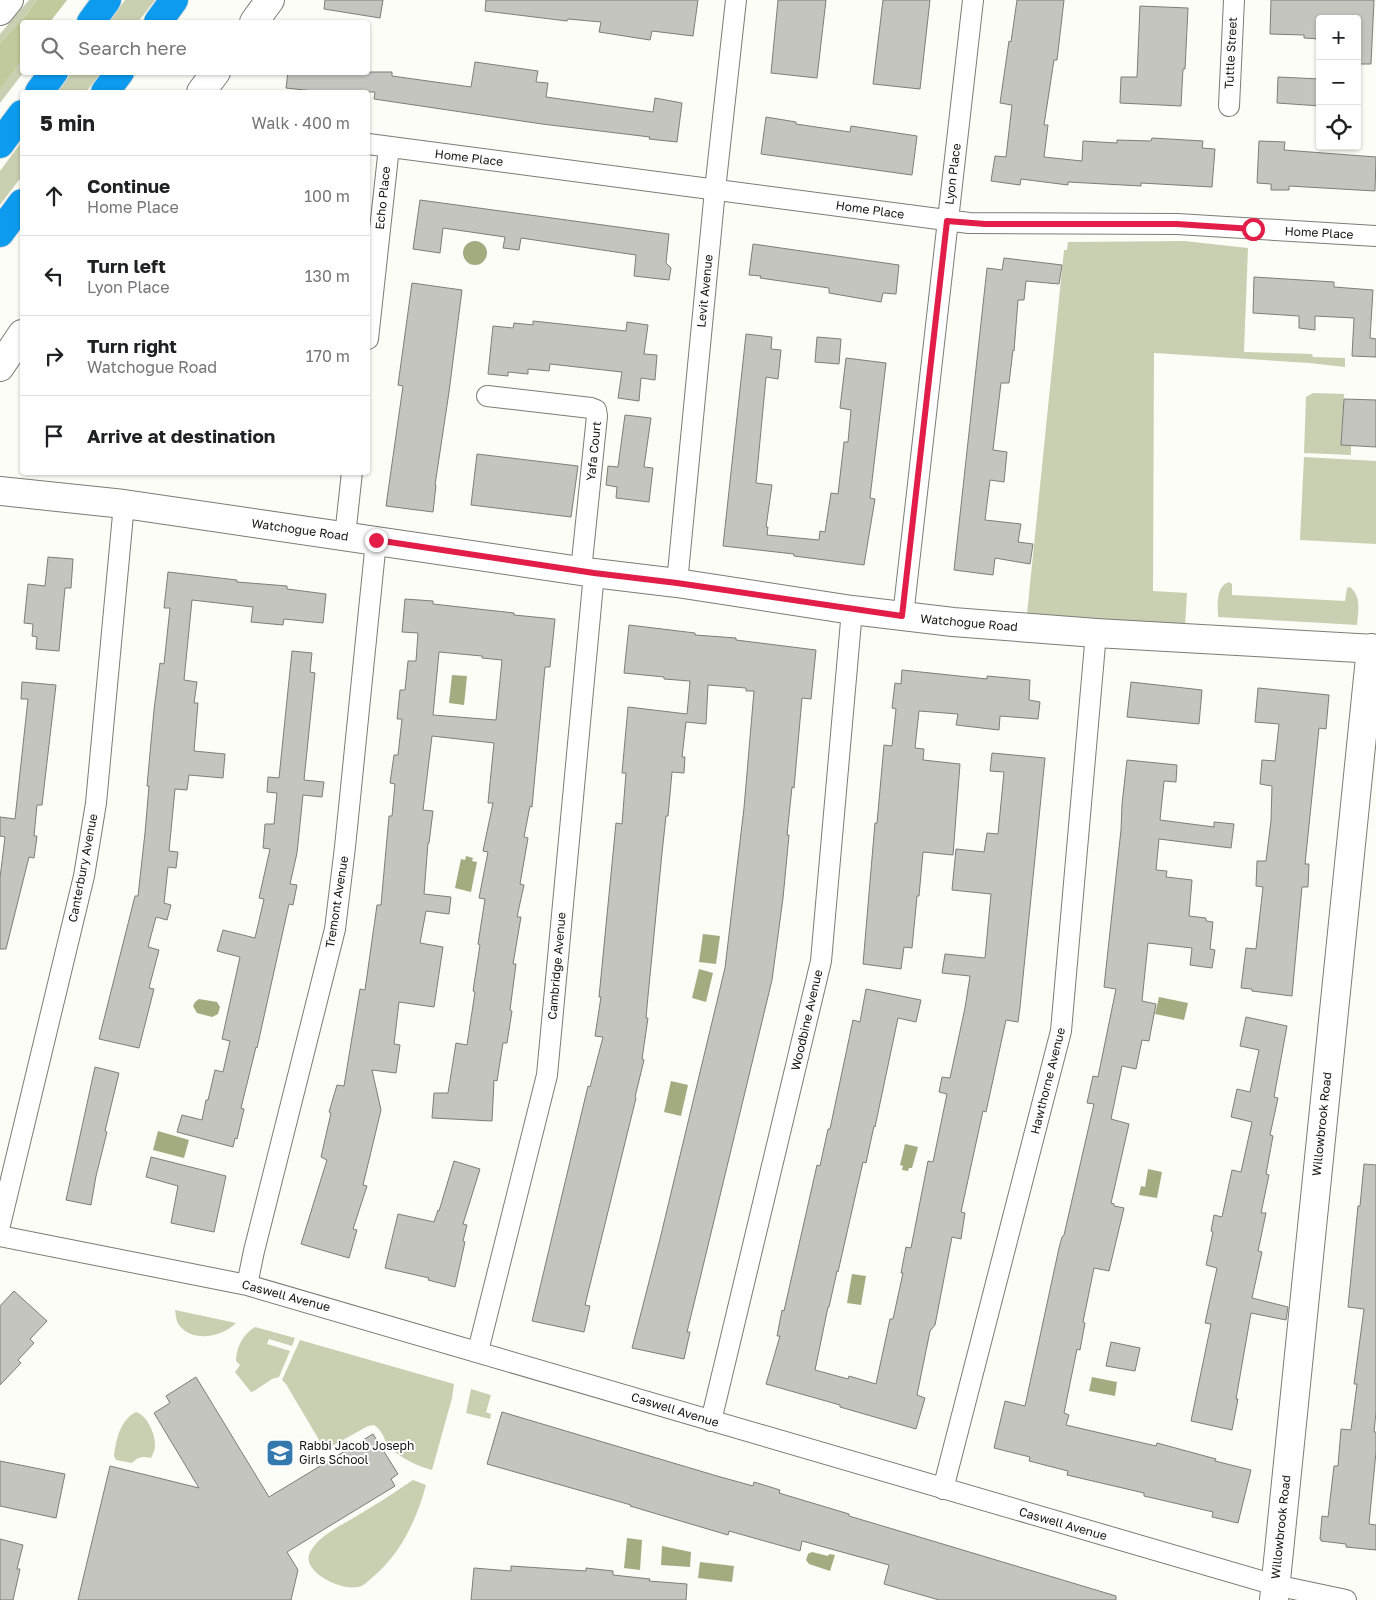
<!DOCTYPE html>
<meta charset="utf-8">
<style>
body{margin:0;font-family:"Golos Text",sans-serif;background:#f6f6f6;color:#202124}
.controls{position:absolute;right:15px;top:15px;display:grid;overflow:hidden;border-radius:5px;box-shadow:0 1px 4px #0004}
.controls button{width:45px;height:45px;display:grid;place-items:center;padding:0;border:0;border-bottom:1px solid #e0e0e0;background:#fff;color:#202124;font:25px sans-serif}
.stop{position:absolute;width:15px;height:15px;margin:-11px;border:4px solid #e11d48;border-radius:50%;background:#fff}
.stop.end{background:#e11d48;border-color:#fff;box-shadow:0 1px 5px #0008}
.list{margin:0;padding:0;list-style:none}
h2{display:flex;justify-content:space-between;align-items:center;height:65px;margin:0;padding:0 20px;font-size:21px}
h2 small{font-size:16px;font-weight:400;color:#757577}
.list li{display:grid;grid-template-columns:32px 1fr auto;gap:15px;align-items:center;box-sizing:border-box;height:80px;padding:0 20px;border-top:1px solid #e0e0e0}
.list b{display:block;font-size:19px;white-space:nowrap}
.list p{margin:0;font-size:16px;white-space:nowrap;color:#757577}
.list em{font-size:16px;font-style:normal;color:#757577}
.icon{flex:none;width:28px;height:28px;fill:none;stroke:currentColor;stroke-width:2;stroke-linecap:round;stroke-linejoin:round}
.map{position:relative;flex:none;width:1376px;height:1600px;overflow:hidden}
.search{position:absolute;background:#fff;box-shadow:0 1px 4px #0004;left:20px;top:20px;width:350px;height:55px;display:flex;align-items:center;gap:12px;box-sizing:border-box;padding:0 18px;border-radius:5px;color:#757577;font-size:19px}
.panel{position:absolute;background:#fff;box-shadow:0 1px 4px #0004;left:20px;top:90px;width:350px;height:385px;border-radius:5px}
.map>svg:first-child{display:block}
.green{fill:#c9d0b2}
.forest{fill:#c1ca9d}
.water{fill:#a3ac80}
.building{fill:#c4c5bf;stroke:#7d7e79;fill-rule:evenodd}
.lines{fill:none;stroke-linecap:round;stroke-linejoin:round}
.street-casing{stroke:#7b7c76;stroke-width:22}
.secondary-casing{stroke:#7b7c76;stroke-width:30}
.highway-casing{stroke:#dadad9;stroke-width:30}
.street{stroke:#fff;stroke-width:20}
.secondary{stroke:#fff;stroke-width:28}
.highway{stroke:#0c9bef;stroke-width:28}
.route{stroke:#e11d48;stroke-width:6}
.labels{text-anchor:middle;stroke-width:4;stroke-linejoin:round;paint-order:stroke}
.street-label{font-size:12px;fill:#151513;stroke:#fff}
.poi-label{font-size:12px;fill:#151513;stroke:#fff;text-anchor:start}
</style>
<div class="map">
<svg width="1376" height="1600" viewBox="0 0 1376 1600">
<rect width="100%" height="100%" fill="#fbfdf6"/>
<!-- green -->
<path class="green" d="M29 0H37L25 16 0 43V34Z
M125 0H155L138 22H109Z
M22 60 23 73 0 103V90Z
M71 73V72L101 73 86 92H57Z
M22 141V176L0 205V171Z
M1184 241 1248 248 1244 352 1312 354 1313 357 1345 358V367L1309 363 1154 353 1153 591 1187 593 1185 626 1027 614 1064 250H1067L1068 242Z
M1313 393 1344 394 1341 445 1351 446V455L1304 453 1306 397Z
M1304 457 1376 461V544L1300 540Z
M1229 582 1232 584V595L1345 601 1347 588 1350 587C1362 597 1358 612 1357 625L1218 617C1218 605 1215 587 1229 582Z
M175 1310 236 1323C223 1337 192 1343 179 1325 176 1321 176 1315 175 1310Z
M255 1327 295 1338 292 1346 269 1339 267 1344 290 1351 279 1377 272 1379 254 1391 251 1392 235 1372 240 1365 236 1361C236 1348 243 1334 255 1327Z
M300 1340 454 1384 452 1398 432 1470C417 1466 401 1458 390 1448 384 1441 383 1430 374 1425L368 1426 325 1450 286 1384 282 1380Z
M471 1389 491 1395 486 1412 491 1414 490 1419 466 1413Z
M136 1412C147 1415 156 1435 155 1446 155 1450 153 1454 151 1458 144 1456 137 1457 132 1463L116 1460 114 1456C116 1440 120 1420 136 1412Z
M413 1480 426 1485C417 1519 401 1553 374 1576 369 1580 364 1586 358 1587 341 1591 296 1570 312 1549 322 1534 340 1526 355 1517 375 1505 394 1493 413 1480Z"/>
<!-- forest -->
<path class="forest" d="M37 0H67L50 22H22V60L0 90V43L25 16Z"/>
<!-- water -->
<path class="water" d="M463 253a12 12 0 1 1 24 0a12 12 0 1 1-24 0Z
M452 675 467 676 464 705 449 703Z
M466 856 473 858 472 861 477 862 471 892 455 888 461 859 465 860Z
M703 934 720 936 716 964 699 962Z
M699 969 713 973 706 1002 692 998Z
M1159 997 1188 1003 1184 1020 1155 1014Z
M199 999 217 1002 220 1007 218 1014 212 1017 197 1013 193 1006 195 1002Z
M671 1081 688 1085 681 1116 664 1112Z
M158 1131 189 1140 184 1158 153 1150Z
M905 1144 918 1147 912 1168H909L908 1171 902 1170 903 1166 900 1165Z
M1148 1169 1162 1172 1157 1198 1139 1195 1141 1186 1145 1187Z
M852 1274 866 1276 861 1305 847 1303Z
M1092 1377 1117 1382 1115 1396 1089 1391Z
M627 1538 642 1540 640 1570 624 1568Z
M662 1546 691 1552 690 1567 661 1565Z
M812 1552 828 1556 829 1554 835 1555 830 1571 809 1564 806 1560 808 1554Z
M700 1562 734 1566 732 1582 698 1578Z"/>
<!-- building -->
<path class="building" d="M325 0H383L380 18 324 9Z
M486 0H698L693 36 652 31 650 40 599 32 601 22 568 19 567 21 485 11Z
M778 0H826L817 78 771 73Z
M883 0H930L920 89 873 84Z
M1017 0H1064L1057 60H1054L1044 125H1048L1044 157 1082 161 1083 141 1117 143V140L1151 141 1152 138 1203 141 1202 148 1215 149 1212 187 1141 183V186L1068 182V185L1021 179 1020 185 991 181 995 156 1006 157 1012 105 1000 103 1009 41 1011 42Z
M1271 0H1374L1371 64H1357V19H1320V39L1304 38V35L1270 34Z
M1140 6 1188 8 1185 69H1183L1181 106 1120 103 1121 77H1137Z
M475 62 538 71 536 82 548 83 546 97 653 112 655 98 682 103 677 142 649 139 650 137 542 124 374 99 375 92H323L286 88 288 72H392V76L471 87Z
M1278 77 1320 79V106L1277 103Z
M766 117 796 122V124L850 132 851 126 917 136 912 175 761 154Z
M1259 141 1285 142 1284 150 1376 157 1375 191 1289 186V190H1271V184L1257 183Z
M420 200 669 234 666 263 671 268 669 280 634 276 636 255 521 238 519 250 503 248 505 237 443 228 440 253 413 249Z
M753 244 899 265 896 294 883 293 881 302 829 293V288L760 278 761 276 749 275Z
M1004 258 1062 265 1059 284 1026 281 1024 300H1018L1014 351 1013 350 1009 383H1001L993 450 1007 452 1004 482 990 480 985 520 1021 524 1018 542 1033 544 1030 564 995 558 993 575 954 570 987 268 1002 270Z
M1254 277 1334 282V287L1373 290 1370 338 1376 339V357L1352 356 1354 318 1315 316V330L1299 328V316L1253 313Z
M412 283 462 290 449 392 435 485H436L433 512 386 506 403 386 398 385Z
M533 321 626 331 627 322 648 325 644 354 657 355 655 380 641 378 639 401 618 398 622 372 550 364 549 371 528 369V374L508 372V376L488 374 493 326 513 328 514 323 533 325Z
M746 334 772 337 771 349 781 350 778 379 766 377 756 483 772 485 766 527H768L767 535 819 540 820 531 825 532 831 493 838 494 844 442H848L851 410 840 408 846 358 886 363 870 498 875 499 864 565 794 556V554L723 546Z
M817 337 841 339 839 364 815 362Z
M1344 399 1376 400V447L1341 445Z
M625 415 651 418 644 467 653 468 649 502 616 498 617 487 606 485 608 466 618 467Z
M477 454 578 466 571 517 471 505Z
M48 557 73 559 71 588H65L59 651 36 649 37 637 32 636 33 624 24 623 28 584 45 586Z
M168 572 237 580V582L287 586V589L326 594 323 623 284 619 283 625 251 622 253 607 192 600 184 680 197 682 194 703H198L194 751 225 754 223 778 189 775 187 790 175 789 169 851 178 852 176 868 168 867 164 903 171 905 167 920 156 917 148 947 159 950 149 988 154 989 139 1048 99 1039 135 896H138L145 833 149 786H147L154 710 160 663 164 664 170 608H164Z
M405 599 433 601V604L514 613V615L555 619 550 667H545L532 807 530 806 524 837 528 838 520 884 524 885 517 917H521L513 964H516L510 1010 512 1011 507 1043H503L497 1081 494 1080 492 1121 432 1118 434 1093H448L456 1043 467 1045 475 992 473 991 480 945 478 944 485 899 479 898 488 852 483 851 493 803H488L494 743 432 736 423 810 433 811 429 843H428L424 894 451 897 449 914 426 911 420 943 443 947 434 1007 399 1002 394 1044 400 1045 396 1073 372 1070 381 1110 363 1185 367 1186 353 1229 357 1230 349 1258 301 1244 327 1160 321 1157 331 1113 329 1112 337 1085 344 1086 360 989 365 990 377 905H381L389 816H392L395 784 390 783 394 755H398L402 719H397L400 690H405L408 661H416L418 633 402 632ZM439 652 482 656V658L502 660 496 720 433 715Z
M629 625 695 633V635L736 638V640L816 650 811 699 802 698 794 788 792 787 787 835H789L783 898 772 980 698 1287 687 1332H690L684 1359 632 1348 660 1239 725 968 744 808 754 691H746V688L708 685 706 724 686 722 682 757H685L684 773 672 772 668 816H666L662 853 648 996 646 1018H648L642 1059 644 1060 635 1097 636 1098 585 1305 590 1306 584 1332 532 1321 588 1086 590 1087 603 1037 595 1036 601 997H599L616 823 622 824 626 773H622L628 707 687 714 690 681 664 679V677L624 673Z
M292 651 312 653 310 672 315 673 304 780 324 782 322 797 303 795 297 853 290 884 297 885 293 905 289 904 257 1048 256 1047 241 1108 244 1109 237 1139 235 1138 233 1147 177 1132 182 1115 202 1120 206 1100H208L215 1070 223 1072 230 1041 222 1039 240 957 217 951 223 930 255 938 264 899 259 898 270 849 263 848 265 824H274L277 793 267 792 268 777 279 778Z
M902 670 987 679V676L1030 680 1029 700 1040 702 1038 719 1000 716 999 730 956 725 958 714 919 711 915 748 924 749 923 760 960 764 953 855 923 852 919 896H917L912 948 904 947 901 969 863 964 875 823H877L884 745 892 746 896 709 892 708 895 683 901 684Z
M22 682 56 685 42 805H37L34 836H37L34 858 29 857 6 949H0V878L5 837 0 836V817L15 819 28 699H21Z
M1131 682 1202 690 1199 724 1127 717Z
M1258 688 1329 695 1326 729 1319 728 1305 864H1309L1308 887H1302L1292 996 1252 991V989L1241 988 1246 948 1256 949 1263 887 1256 886 1257 861H1266L1271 821 1272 786 1260 784 1262 760 1275 761 1279 724 1255 722Z
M992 753 1045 758 1020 1007 1018 1022 1006 1020 986 1112 983 1111 961 1212 965 1213 961 1239 952 1237 935 1325 930 1331 917 1395 925 1398 916 1429 840 1407V1405L766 1384 780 1336H777L782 1310 784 1311 817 1165 820 1166 828 1129H830L853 1020 860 1022 866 989 921 1000 916 1022 898 1018 875 1127 874 1126 866 1163 863 1162 838 1272 837 1271 829 1307H828L815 1370 848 1379 849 1376 876 1384 890 1319H893L903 1273H901L906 1247 911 1248 928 1161 933 1162 947 1094 939 1092 942 1077 950 1078 965 1008 970 976 942 973 945 954 985 958 991 894 952 890 956 849 984 852 987 833 998 834 1004 772 990 771Z
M1127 760 1177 765 1176 782 1164 781 1160 820 1214 827V822L1234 824 1231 848 1159 839 1156 870 1167 871 1166 877 1192 880 1189 916 1206 918V921L1213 922 1210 949 1215 950 1212 968 1190 965 1192 948 1148 943 1142 1001 1156 1004 1149 1041 1142 1040 1136 1069 1122 1066 1111 1119 1129 1124 1111 1203 1114 1204V1206L1124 1208 1109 1271 1094 1268 1083 1322 1085 1323 1080 1350 1077 1349 1064 1413 1069 1415 1066 1425 1156 1446 1157 1443 1216 1459 1215 1461 1251 1470 1238 1523 1212 1517 1213 1512 1144 1496V1493L1067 1475 1068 1471 1029 1461 1030 1457 994 1448 1005 1401 1025 1406 1059 1248 1062 1237 1064 1235 1094 1104 1087 1103 1093 1076 1098 1077 1116 989 1104 987 1121 830 1122 804Z
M1246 1017 1287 1026 1274 1097 1278 1098 1270 1135 1273 1136 1266 1174 1269 1175 1261 1213H1266L1258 1251 1262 1252 1252 1298 1288 1307 1286 1320 1251 1313 1236 1399H1238L1232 1430 1191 1421 1211 1324 1205 1323 1217 1268 1206 1265 1213 1232 1211 1231 1214 1215 1222 1217 1232 1170 1241 1172 1252 1122 1231 1117 1237 1089 1250 1092 1259 1050 1240 1046Z
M95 1067 119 1073 105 1131 107 1132 96 1176 91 1205 66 1200Z
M151 1157 226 1176 214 1232 171 1223 178 1186 146 1177Z
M454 1161 480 1169 463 1224 467 1225 463 1241 465 1242 455 1287 428 1280 429 1278 385 1268 398 1214 434 1222 438 1210 439 1211Z
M1364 1164 1376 1165V1412L1374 1432H1376V1452L1369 1524 1376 1525V1550L1346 1547V1544L1321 1541V1539H1320L1322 1516 1328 1517 1334 1466H1338L1341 1429 1351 1430 1357 1384H1354L1364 1309 1348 1307 1358 1206H1360Z
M14 1291 47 1321 30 1339 34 1343 18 1360 21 1363 0 1385V1306Z
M1111 1342 1140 1348 1135 1371 1106 1366Z
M196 1377 269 1497 373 1434 398 1474 391 1479 395 1486 287 1552 298 1570 291 1600H78L110 1466 199 1488 154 1413 170 1403 166 1396Z
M502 1412 717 1476 753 1486 754 1482 780 1490 779 1493 849 1514V1516L886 1527 1116 1596V1600H939L884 1584 889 1565 802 1541 800 1551 729 1531 728 1535 630 1506 631 1505 487 1464Z
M0 1461 65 1474 56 1518 0 1506Z
M0 1539 23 1545 17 1569H20L13 1600H0Z
M511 1566 586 1571V1568L613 1571V1575L650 1579 649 1581 687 1584 686 1600H471L474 1568 511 1571Z"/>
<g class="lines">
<defs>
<path id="street" d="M1229 106 1234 0
M368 144 969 223 1177 224 1376 236
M368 339 389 147
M487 396 591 408 596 410 597 416 581 571
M345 536 352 472
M677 583 715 190 736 0
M903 616 973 0
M0 1225 84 876 96 803 124 504
M0 1236 247 1285 1275 1585 1346 1600
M247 1285 254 1251 335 929 345 847 376 541
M478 1351 547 1075 594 573
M711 1421 821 961 852 610
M943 1489 1061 1031 1096 633"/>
<path id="secondary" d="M0 11 9 0
M254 22 270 0
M201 92 216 72
M0 367 22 334
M0 491 124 504 594 573 677 583 852 610 953 622 1096 633 1376 649
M1274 1600 1371 648"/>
<path id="highway" d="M91 22 107 0
M158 22 174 0
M39 92 54 72
M105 92 120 72
M0 144 22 114
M0 233 22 203"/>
</defs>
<!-- street casing -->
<use href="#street" class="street-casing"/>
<!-- secondary casing -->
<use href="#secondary" class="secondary-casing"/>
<!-- highway casing -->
<use href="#highway" class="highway-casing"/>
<!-- street -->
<use href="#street" class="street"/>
<!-- secondary -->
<use href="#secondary" class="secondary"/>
<!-- highway -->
<use href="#highway" class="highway"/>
</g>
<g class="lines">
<!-- route -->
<path class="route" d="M376 540 594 573 677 583 902 616 947 221 985 224H1177L1253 229"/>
</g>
<!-- icons -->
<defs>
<symbol id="school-square" viewBox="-11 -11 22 22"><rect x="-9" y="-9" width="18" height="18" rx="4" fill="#3379ae" stroke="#fff"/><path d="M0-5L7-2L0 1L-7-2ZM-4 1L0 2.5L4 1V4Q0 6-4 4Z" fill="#fff"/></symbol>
</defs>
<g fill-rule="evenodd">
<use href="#school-square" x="264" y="1437" width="32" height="32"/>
</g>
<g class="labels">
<!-- street labels -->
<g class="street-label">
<text transform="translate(1231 53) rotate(-87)" y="4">Tuttle Street</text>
<text transform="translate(469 158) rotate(7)" y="4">Home Place</text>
<text transform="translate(953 174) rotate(-83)" y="4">Lyon Place</text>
<text transform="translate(383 198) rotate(-84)" y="4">Echo Place</text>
<text transform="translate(870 210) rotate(8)" y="4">Home Place</text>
<text transform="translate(1319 233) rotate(3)" y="4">Home Place</text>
<text transform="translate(705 291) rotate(-84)" y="4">Levit Avenue</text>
<text transform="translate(594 451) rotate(-84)" y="4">Yafa Court</text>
<text transform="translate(300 530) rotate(8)" y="4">Watchogue Road</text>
<text transform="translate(969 623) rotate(5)" y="4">Watchogue Road</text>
<text transform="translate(83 868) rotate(-79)" y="4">Canterbury Avenue</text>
<text transform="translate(337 902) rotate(-81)" y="4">Tremont Avenue</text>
<text transform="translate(557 966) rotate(-85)" y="4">Cambridge Avenue</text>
<text transform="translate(807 1020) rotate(-77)" y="4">Woodbine Avenue</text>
<text transform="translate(1048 1081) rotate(-76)" y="4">Hawthorne Avenue</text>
<text transform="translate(1322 1124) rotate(-84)" y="4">Willowbrook Road</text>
<text transform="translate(286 1296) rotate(15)" y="4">Caswell Avenue</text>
<text transform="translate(675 1410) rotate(17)" y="4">Caswell Avenue</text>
<text transform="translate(1063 1524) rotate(16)" y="4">Caswell Avenue</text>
<text transform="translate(1281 1527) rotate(-84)" y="4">Willowbrook Road</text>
</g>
<!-- poi labels -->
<g class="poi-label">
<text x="299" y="1450">Rabbi Jacob Joseph<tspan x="299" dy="14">Girls School</tspan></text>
</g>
</g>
</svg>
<div class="controls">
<button>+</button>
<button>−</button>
<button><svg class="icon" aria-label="locate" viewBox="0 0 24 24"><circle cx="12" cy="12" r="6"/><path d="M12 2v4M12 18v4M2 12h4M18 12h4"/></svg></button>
</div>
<div class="stop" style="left:1253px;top:229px"></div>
<div class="stop end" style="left:376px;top:540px"></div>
<div class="search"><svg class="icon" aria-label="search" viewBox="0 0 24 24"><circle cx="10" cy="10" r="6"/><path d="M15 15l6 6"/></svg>Search here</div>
<section class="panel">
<h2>5 min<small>Walk · 400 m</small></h2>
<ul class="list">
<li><svg class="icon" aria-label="ahead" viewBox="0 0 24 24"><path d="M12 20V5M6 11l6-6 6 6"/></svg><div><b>Continue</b><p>Home Place</p></div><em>100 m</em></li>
<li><svg class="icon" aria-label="left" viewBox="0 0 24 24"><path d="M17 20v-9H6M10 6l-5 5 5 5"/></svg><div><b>Turn left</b><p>Lyon Place</p></div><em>130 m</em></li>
<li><svg class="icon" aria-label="right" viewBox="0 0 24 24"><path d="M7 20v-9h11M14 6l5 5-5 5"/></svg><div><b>Turn right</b><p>Watchogue Road</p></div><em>170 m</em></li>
<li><svg class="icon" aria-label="arrive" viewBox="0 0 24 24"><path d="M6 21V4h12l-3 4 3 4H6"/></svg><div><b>Arrive at destination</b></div></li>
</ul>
</section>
</div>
